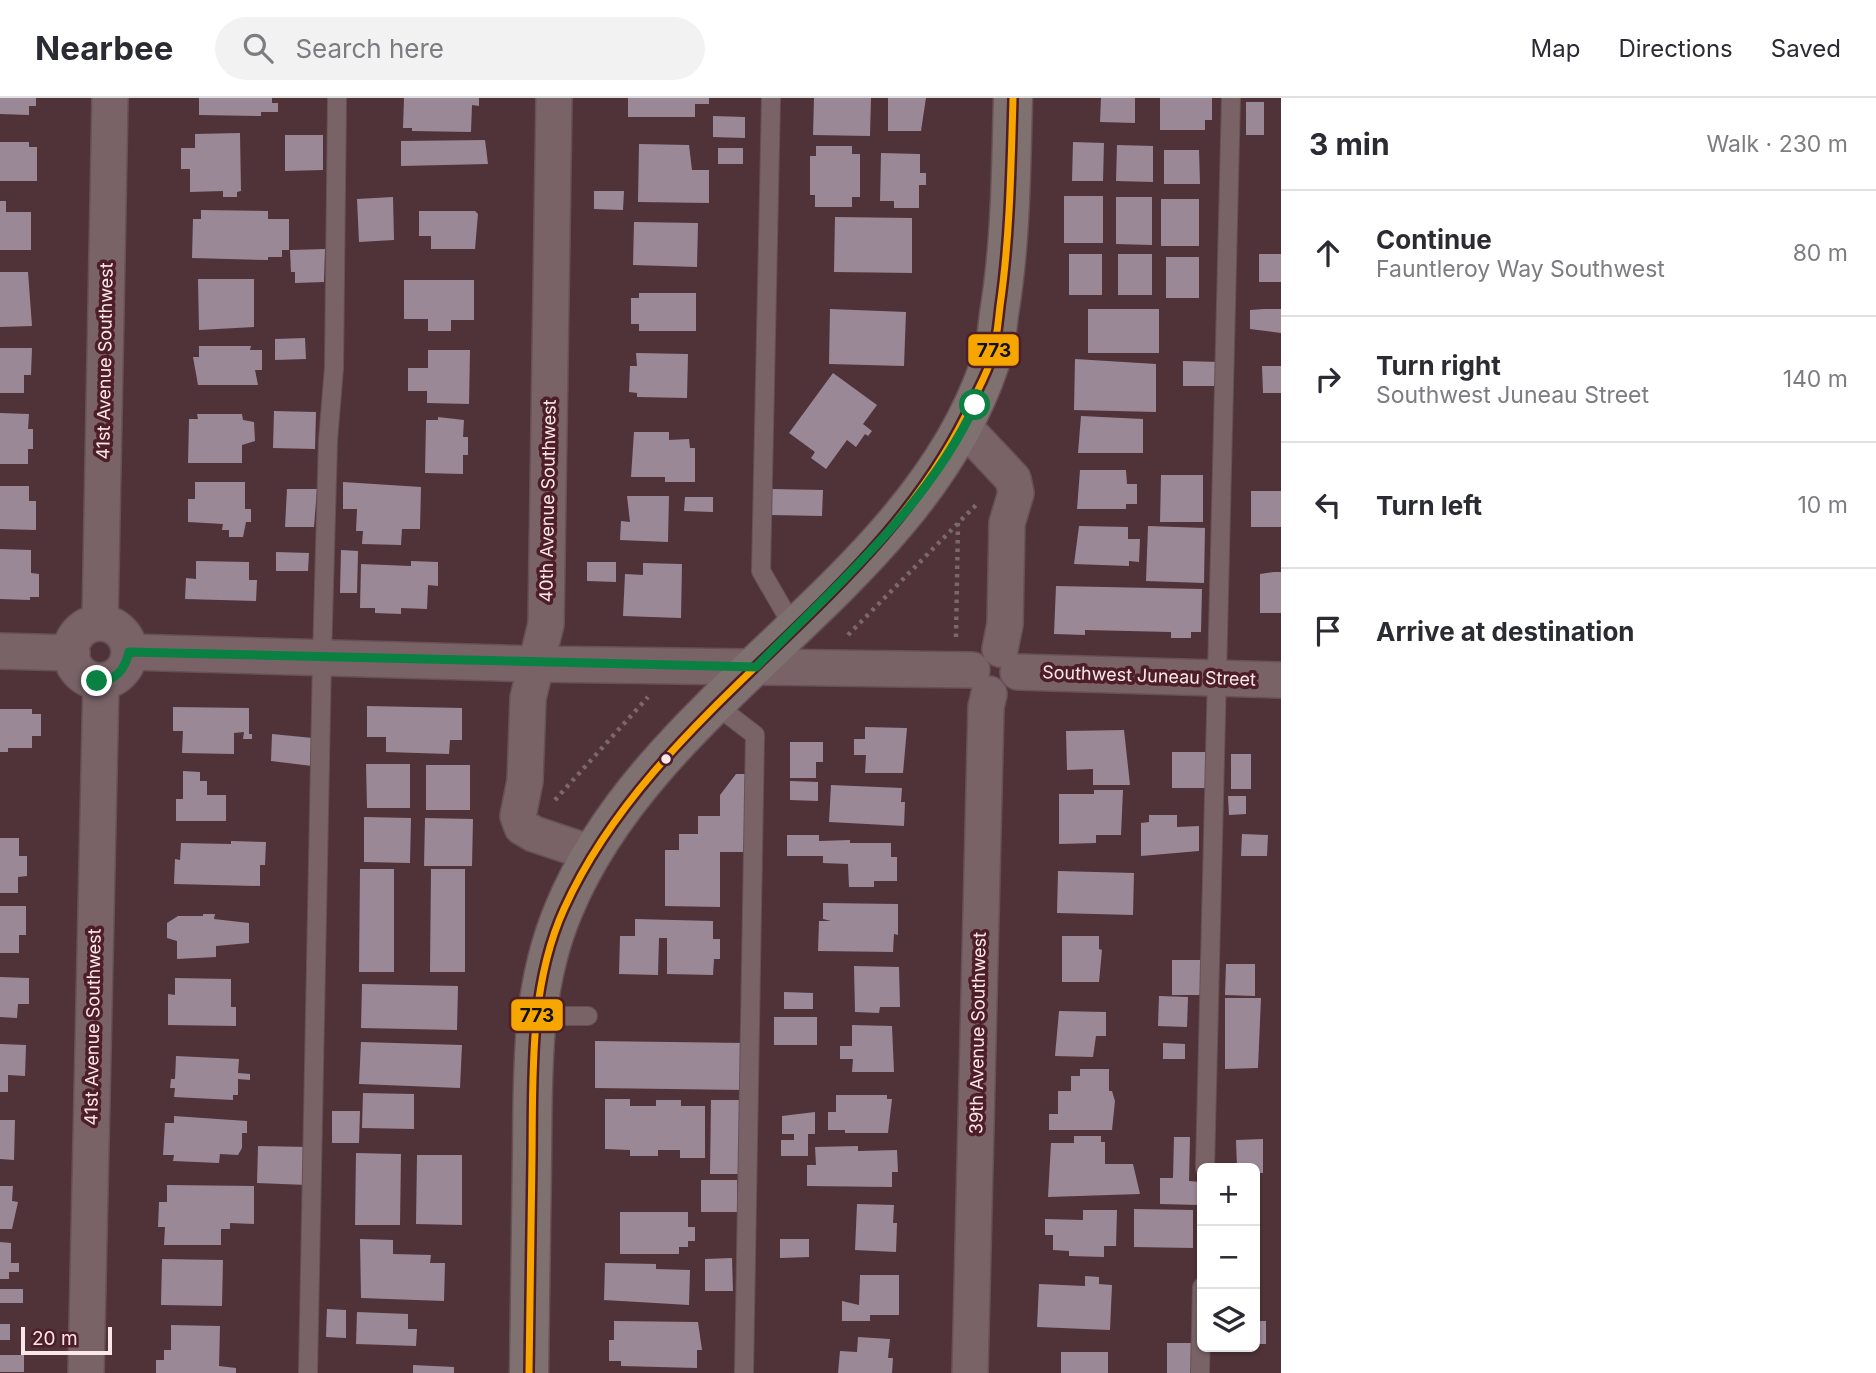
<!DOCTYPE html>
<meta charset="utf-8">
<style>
body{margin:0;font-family:Inter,sans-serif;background:#f2f2f3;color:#2b2b33}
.controls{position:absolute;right:21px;bottom:21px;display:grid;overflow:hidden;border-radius:10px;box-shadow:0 2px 5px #0004}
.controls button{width:63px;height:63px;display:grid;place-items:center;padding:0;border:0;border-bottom:2px solid #e1e1e2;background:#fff;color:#2b2b33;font:35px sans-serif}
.scale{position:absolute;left:21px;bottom:18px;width:91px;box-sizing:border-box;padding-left:7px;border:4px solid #fbe7e9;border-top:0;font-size:19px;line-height:24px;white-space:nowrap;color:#fbe7e9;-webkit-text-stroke:5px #4e1e28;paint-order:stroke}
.stop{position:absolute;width:21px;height:21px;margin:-16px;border:5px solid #0b8043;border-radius:50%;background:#fff}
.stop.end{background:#0b8043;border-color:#fff;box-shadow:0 2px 7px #0008}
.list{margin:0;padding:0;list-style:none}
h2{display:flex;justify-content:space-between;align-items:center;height:91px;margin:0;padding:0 28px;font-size:30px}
h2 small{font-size:23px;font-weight:400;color:#7c7c81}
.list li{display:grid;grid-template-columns:46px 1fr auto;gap:21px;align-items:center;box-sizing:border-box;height:126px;padding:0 28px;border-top:2px solid #e1e1e2}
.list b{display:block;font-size:26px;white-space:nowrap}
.list p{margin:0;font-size:23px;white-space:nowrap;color:#7c7c81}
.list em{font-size:23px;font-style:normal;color:#7c7c81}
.icon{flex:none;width:38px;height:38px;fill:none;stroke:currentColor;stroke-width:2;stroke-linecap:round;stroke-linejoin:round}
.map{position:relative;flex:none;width:1281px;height:1275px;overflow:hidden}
header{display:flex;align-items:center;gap:42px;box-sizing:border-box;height:98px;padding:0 35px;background:#fff;border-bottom:2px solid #e1e1e2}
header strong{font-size:33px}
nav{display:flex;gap:38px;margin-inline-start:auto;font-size:24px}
.search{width:490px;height:63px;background:#f2f2f3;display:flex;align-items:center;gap:18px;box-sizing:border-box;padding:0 24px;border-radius:38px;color:#7c7c81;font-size:26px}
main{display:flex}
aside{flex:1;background:#fff}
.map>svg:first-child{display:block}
.building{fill:#9b8896}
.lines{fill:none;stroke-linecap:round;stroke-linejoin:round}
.service-casing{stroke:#675156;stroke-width:20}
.minor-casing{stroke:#675156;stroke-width:38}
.primary-casing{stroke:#675156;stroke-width:41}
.path{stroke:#7a686b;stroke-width:4.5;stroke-dasharray:3.5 5;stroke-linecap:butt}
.service{stroke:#796367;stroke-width:18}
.minor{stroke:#796367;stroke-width:35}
.primary{stroke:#7f716f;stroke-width:38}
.bus-1-casing{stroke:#4e1e28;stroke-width:12}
.bus-1{stroke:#f7a600;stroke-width:7}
.route{stroke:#0b8043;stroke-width:9}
.bus-dot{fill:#fbe7e9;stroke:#4e1e28;stroke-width:2.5}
.labels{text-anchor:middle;stroke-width:7;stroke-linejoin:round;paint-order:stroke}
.street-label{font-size:18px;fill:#fbe7e9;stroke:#4e1e28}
.line-badge{stroke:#4e1e28;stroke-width:2.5}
.pale-badge-label{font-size:19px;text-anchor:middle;font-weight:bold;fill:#111}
</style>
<header>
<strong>Nearbee</strong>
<div class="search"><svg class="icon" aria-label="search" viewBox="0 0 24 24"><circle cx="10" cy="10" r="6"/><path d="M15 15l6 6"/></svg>Search here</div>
<nav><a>Map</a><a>Directions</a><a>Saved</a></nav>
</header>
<main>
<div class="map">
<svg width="1281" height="1275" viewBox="0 0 1281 1275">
<rect width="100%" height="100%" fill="#4f3339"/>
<!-- building -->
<path class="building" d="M0 0H36V8H29V17L0 16Z
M199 0H272V5H278V14H261V18L199 17Z
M404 0H479V8L472 7 471 34 412 33V30H403Z
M628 0H709V6H695V19H628Z
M814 0H871L870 38 813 37Z
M888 0H926L921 33H888Z
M1101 0H1135V25L1100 24Z
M1160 0H1212V22H1205V32H1160Z
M1246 4H1264V37H1246Z
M713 18 745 19V40L713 39Z
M240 35 241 93 237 94V99H223V93L190 94V71H181V50H195V36Z
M285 37H323V72L285 73Z
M485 42 488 66 401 68V43Z
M0 44H29V49H37V83H0Z
M1073 44 1104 45 1103 83H1072Z
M639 46 689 47 692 72H709V105L638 104Z
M1117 47 1153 48V84L1116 83Z
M816 48H852V56H860V99H852V109H815V97H810V58H816Z
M718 50H743V66H718Z
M1164 52H1199L1200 86H1164Z
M881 55 920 56V75H926V87H919V110H894V103H880Z
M594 93H624L623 112 594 111Z
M1064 98H1103V145H1064Z
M393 99 394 142 359 144 357 101Z
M1116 99H1152V147L1116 146Z
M1161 101H1199V148H1161Z
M0 103H6V114H31V152H0Z
M201 112 268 113V121H289V152H282V159H268V162L192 160 193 121H201Z
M419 113H475L478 116 475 151H431V138H419Z
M835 119 912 120V175L834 174Z
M634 124 698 125 697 169 633 167Z
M325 151 324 184 295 185V174H291L290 152Z
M1069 156H1102V197H1069Z
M1118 156H1152V197H1118Z
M1259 156H1281V184H1259Z
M1166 159H1199V200H1166Z
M0 174H28L32 228 0 229Z
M198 181H254V229L199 232Z
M404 182H474V222H451V233H428V221H404Z
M639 195H696V233H639V226H631V200H639Z
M830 211 906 214 904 268 829 266Z
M1088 211H1159V255H1088Z
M1264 211H1281V235L1250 231V212Z
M305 240 306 261 275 262V241Z
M199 248H251L250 252H262V272H255L258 287H198L193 259H199Z
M0 250H32L31 277H24V295H0Z
M428 252H470L469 306 427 305V293H408V270H428Z
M636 255 688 256 687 300 637 299V295L629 294 630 268H637Z
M1075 261 1156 266V314L1074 312Z
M1183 263 1221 264V288H1183Z
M1262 268H1281V295H1263Z
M833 275 877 307 863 326 872 333 868 338 865 336 856 349 847 342 826 371 811 360 815 354 789 335Z
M274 313 316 314 315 351 273 350Z
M0 315 29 316 28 331H33V351H28V366H0Z
M197 316H242L243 322 254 324 255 343 242 347V365H188L189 321H198Z
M1081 318 1143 321V355H1078Z
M438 319 464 322 463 339H468V357H463V376L425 375 426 322H438Z
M634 334H669V342L689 341 690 350H695V384H665V379H631Z
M1080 372H1126L1127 386H1137V406H1126V411H1077Z
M1161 377H1203V424H1160Z
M195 384H245V411H251V424H246L243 439H229V432H222L223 426 188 424V401H195Z
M343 384 421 389 420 431H402L401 447 362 446 363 433H356L357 411H343Z
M0 388H29V403H36V432L0 431Z
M287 391H317L314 429H285Z
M771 391 823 392 822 418 771 417Z
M1251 393H1281V429H1251Z
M627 398H669L668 444 620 442 621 423 630 424Z
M685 399H713V414L684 413Z
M1079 428 1128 429V441H1140L1139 464 1129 463V468L1074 466Z
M1148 428 1205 430 1204 485 1146 483Z
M0 451 31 452V475L39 476V499H30V502L0 501Z
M341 452 358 453 357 495H340Z
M276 454 309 455 308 473H276Z
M196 463 249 464V482H257L256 503 185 501 186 480 196 481Z
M411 463 438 464V488L428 487 427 511 401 510V516L375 515V510H360L361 466 411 468Z
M587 464H616V484L587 483Z
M643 465 682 466 681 520 623 518 625 476 643 477Z
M1274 474H1281V515H1260V476Z
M1056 488 1202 491 1201 534H1191V540H1171V534L1085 532V537L1054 536Z
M367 608 462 610V642H450L449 656 386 654V639H367Z
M173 609 249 610V636H252V641H243L244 634 234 635V656L182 655 183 633H173Z
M0 611H32V616H41V638H32V650H8V654H0Z
M865 629 907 630 903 675H865L866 657H854V641H865Z
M1124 632 1130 687H1093V671L1067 672 1066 633Z
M272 636 313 640 312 668 271 663Z
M790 644H823V664H816V680H790Z
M1172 654H1206V690H1172Z
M1231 656H1251V691H1231Z
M366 666H410V710H367Z
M426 667H470V712H426Z
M183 673 200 674V683H207V697H226V723H176V701H183Z
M736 676H745V754H720V809L665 808V752H679V736H698V718H720V697Z
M790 683 818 684V703L790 702Z
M831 687 902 690 901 704H905L904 728 829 724Z
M1094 692H1123L1121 737H1096V745L1059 746V696H1094Z
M1228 698H1246V716L1229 717Z
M1149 717H1177V729L1199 728V753L1141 758V725L1149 724Z
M364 719 411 720 410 765 364 764Z
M425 720 473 721 472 768H424Z
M1242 736 1268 737 1267 758H1241Z
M787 737H819V743L850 742V745H891V759H897V783H874V789H849L848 766 823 765V758H787Z
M0 740H19V758H27V778L18 779V795H0Z
M231 743 266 744 265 767H260V788L174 786 175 761 180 762 181 745 231 746Z
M360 771H394V874H359Z
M431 771H465V874H430Z
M1058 773 1134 775 1133 817 1057 815Z
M823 805 898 806V837L894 836 893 854 818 853 819 823H831L823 821Z
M0 808H26V837H19V855H0Z
M203 816H215L214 821 249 825V845L216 848V859L177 861V843L167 840V825L178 818H203Z
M635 821 713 823V841H720V861H714L713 877 667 876V840H659L658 877 619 876 620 838H635Z
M1062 838H1099V851L1102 852 1099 884H1062Z
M1172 862H1201V897H1172Z
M1226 866H1255V898L1225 897Z
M854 868 899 869 900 909H880L879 915 855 914Z
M0 879 29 880V906H18L17 920 0 919Z
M175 880 231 881V909H236V928L168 927V896L175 897Z
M362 886 458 888 457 932 361 930Z
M784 894 813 895V911H784Z
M1159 898 1188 899 1187 929 1158 928Z
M1225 900H1261L1258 970 1225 971Z
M1059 913 1106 914V938H1096L1093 959 1055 958Z
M774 919H817V947H774Z
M852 927 892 928 894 974H852L853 961H840V948H852Z
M595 943 746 945 745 992 595 990Z
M361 944 462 947 460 990 359 986Z
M1163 945 1185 946V961H1163Z
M0 946 26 947 25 978 8 977V994H0Z
M176 958 239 961 238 975 250 976V982L238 981V997H233V1002L174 999 175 990H170L171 981H175Z
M1080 971H1109V993H1112L1115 1003 1112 1032H1049V1016H1058V993H1071V978H1080Z
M363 995 414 996V1031L362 1030Z
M836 997H887V1001H892L888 1035H845V1032H828V1014H836Z
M605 1001H630V1008H656V1002H681V1008H705V1060H680V1052H658V1058H630V1052L605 1051Z
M711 1002H744L742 1076H710Z
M332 1013H360L359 1045H332Z
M815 1014V1036H808V1058H781V1042H794V1036H782V1018Z
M174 1018 247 1023V1035H242V1050L238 1057 220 1056 219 1065 173 1063 174 1057H163L165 1025H174Z
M0 1022H15L14 1062 0 1061Z
M1074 1038H1101V1044H1105V1066H1133L1140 1096 1048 1099 1051 1045H1074Z
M1174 1039H1190L1189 1083 1201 1084 1200 1107 1160 1106V1080H1173Z
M1263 1041V1075H1255V1070H1237L1236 1042Z
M258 1048 308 1049 307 1087 257 1085Z
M858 1048V1053L897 1052 898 1074H892V1089L807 1088V1067H816L815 1049Z
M356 1055 401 1056 400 1127H355Z
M417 1057H462V1127L416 1126Z
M701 1082H737V1114H701Z
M167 1087 254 1088V1126L230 1125V1131H221V1147H164L165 1129H158L159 1104H167Z
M0 1088H13L12 1103 18 1104 12 1131H0Z
M857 1106 894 1107 893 1125H897L896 1154 855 1152Z
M1134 1111 1193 1112V1150L1134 1149Z
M1083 1112H1117L1116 1148H1104V1159L1069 1158V1153L1053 1152V1137H1045V1121L1083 1122Z
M620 1114H688V1129H695V1143H688V1149H679V1156H620Z
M360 1141 393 1142V1156L431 1157 430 1165H445L444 1203 361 1200Z
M780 1141H809V1159L780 1160Z
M0 1144 11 1145V1165H19V1174H9V1181H0Z
M732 1160 733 1193H705V1161Z
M162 1161 223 1162 222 1208 161 1207Z
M605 1165 656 1166V1171L690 1172 689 1207 604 1202Z
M860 1177H899V1217H870V1223H842V1203L859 1207Z
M1085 1178 1099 1179V1186L1112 1187 1110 1232 1037 1229 1039 1186 1085 1188Z
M0 1191H23V1205H0Z
M327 1211 346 1212V1240L326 1239Z
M357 1214 408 1216V1231H417L416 1248 356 1246Z
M614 1223 698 1224 702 1252H697V1270L621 1268V1263H609V1242H614Z
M1255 1223H1266V1246H1255Z
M0 1226H10V1242H0Z
M171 1227 220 1228 219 1268 236 1270V1275H156V1262H164V1252H171Z
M858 1239 890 1241 888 1260H893L892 1275H838L840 1253 857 1254Z
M1167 1245H1196V1275H1167Z
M1061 1254H1108V1275H1061Z
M0 1257H24V1274H0Z
M413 1267 454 1269V1275H413Z"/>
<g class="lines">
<defs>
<path id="service" d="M771 0 761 473 794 530
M716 607 755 637 744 1275
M535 918H588
M1205 1070 1231 0
M308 1275 322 560 328 342 334 270 337 0
M1200 1275 1202 1189"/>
<path id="minor" d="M554 0 546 526 528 600 525 683 518 718 522 729 534 736 591 755
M964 329 1013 381 1016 395 1007 425 1005 526 1000 551
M100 525 110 0
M71 554a29 29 0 1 1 58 0a29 29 0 1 1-58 0Z
M0 553 72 555
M129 554 537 566 972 572
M1018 574 1281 582
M86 1275 101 584
M970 1275 986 609 989 596"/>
<path id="primary" d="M529 1275C530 1203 531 1131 532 1059 533 973 530 891 564 811 653 596 916 488 990 265 996 250 997 232 999 216 1011 144 1011 72 1013 0"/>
</defs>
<!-- service casing -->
<use href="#service" class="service-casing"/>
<!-- minor casing -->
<use href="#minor" class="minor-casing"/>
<!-- primary casing -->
<use href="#primary" class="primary-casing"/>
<!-- path -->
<path class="path" d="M848 537 977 406
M956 539 958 425
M555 702 648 599"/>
<!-- service -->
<use href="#service" class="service"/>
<!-- minor -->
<use href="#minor" class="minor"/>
<!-- primary -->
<use href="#primary" class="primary"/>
<defs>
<path id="bus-1" d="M529 1275C530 1203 531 1131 532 1059 533 977 529 888 564 811 656 607 880 506 972 304 979 289 988 274 992 258 997 242 998 225 1000 208 1010 139 1011 70 1013 0"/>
</defs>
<!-- bus-1 casing -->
<use href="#bus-1" class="bus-1-casing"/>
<!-- bus-1 -->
<use href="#bus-1" class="bus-1"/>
</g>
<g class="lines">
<!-- route -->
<path class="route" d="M97 583C115 584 125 571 129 554L756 569C834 489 927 410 975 307"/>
</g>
<!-- markers -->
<circle class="bus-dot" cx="666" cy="661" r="6"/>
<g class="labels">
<!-- street labels -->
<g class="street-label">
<text transform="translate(105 263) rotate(-89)" y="6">41st Avenue Southwest</text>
<text transform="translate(548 403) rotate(-89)" y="6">40th Avenue Southwest</text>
<text transform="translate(1149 578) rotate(2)" y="6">Southwest Juneau Street</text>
<text transform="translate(93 929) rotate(-89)" y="6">41st Avenue Southwest</text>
<text transform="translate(978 935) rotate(-89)" y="6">39th Avenue Southwest</text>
</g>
</g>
<g class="line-badge">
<rect x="967" y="235" width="53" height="34" rx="7" fill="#f7a600"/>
<rect x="510" y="900" width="54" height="34" rx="7" fill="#f7a600"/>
</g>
<g class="pale-badge-label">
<text x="994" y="259">773</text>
<text x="537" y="924">773</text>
</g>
</svg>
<div class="controls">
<button>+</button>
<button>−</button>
<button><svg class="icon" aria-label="layers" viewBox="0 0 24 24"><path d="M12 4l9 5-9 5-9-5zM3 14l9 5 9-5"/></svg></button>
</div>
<div class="scale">20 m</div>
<div class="stop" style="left:975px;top:307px"></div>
<div class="stop end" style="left:97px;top:583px"></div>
</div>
<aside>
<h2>3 min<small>Walk · 230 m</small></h2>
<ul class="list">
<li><svg class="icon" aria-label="ahead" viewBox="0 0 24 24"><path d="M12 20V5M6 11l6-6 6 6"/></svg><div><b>Continue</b><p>Fauntleroy Way Southwest</p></div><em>80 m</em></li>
<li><svg class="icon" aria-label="right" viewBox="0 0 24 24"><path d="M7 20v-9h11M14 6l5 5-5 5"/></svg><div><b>Turn right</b><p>Southwest Juneau Street</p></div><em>140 m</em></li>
<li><svg class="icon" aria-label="left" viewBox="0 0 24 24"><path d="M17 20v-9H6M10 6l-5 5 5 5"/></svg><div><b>Turn left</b></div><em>10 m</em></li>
<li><svg class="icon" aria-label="arrive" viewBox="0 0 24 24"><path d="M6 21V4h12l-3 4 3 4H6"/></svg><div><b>Arrive at destination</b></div></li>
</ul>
</aside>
</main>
